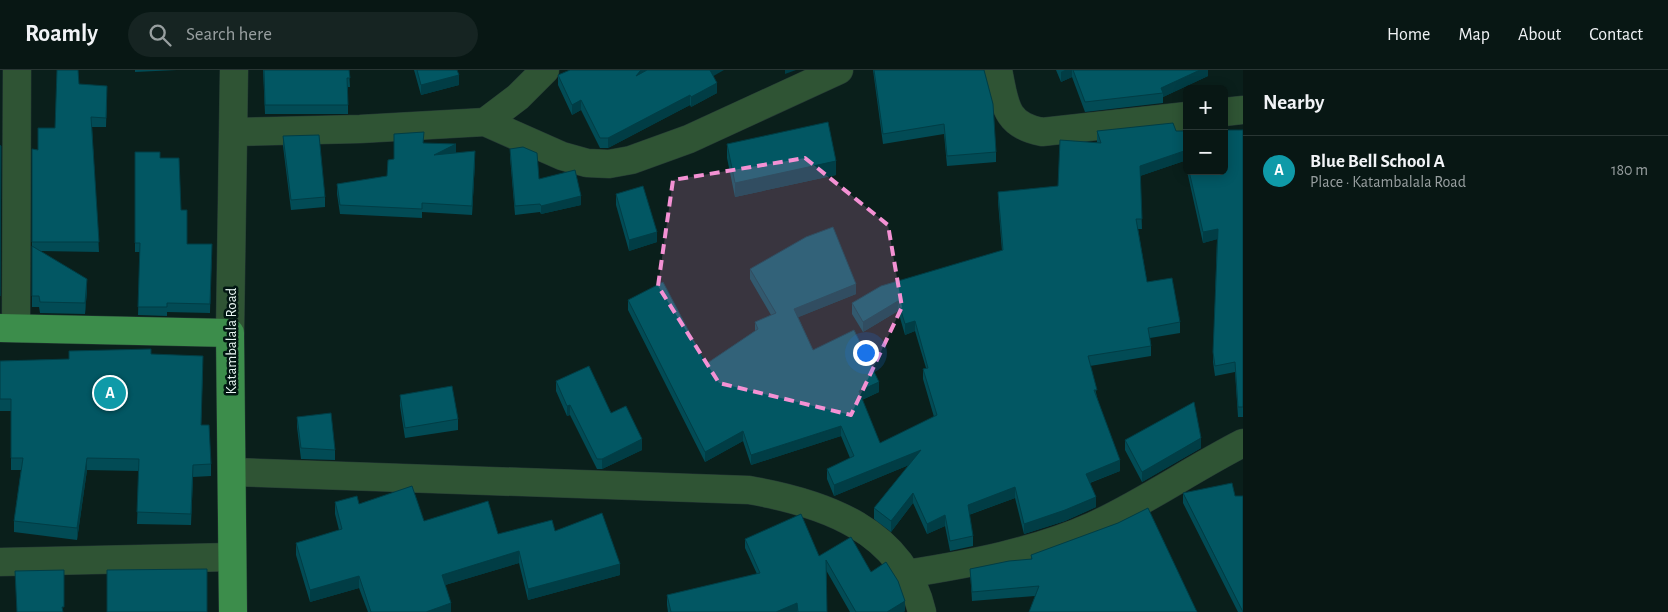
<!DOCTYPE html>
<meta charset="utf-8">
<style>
body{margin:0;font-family:"Alegreya Sans",sans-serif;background:#162422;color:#f1f3f6}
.controls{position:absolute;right:15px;top:15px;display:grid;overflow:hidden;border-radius:8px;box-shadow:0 2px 12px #0003}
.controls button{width:45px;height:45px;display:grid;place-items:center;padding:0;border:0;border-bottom:1px solid #293634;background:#081714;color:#f1f3f6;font:25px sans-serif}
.you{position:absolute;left:865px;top:282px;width:18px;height:18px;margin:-12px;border:4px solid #fff;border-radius:50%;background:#1a73e8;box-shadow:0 0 0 8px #1a73e833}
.badge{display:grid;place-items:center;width:32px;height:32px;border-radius:50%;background:#8c9099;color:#fff;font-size:16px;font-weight:700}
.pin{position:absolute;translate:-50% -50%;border:2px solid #fff;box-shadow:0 1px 5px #0006}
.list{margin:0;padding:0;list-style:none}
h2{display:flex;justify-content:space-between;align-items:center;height:65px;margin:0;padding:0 20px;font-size:21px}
h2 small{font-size:16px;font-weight:400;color:#989fa0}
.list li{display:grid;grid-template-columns:32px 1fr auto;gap:15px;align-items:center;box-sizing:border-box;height:70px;padding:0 20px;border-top:1px solid #293634}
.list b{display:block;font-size:19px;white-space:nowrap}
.list p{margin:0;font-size:16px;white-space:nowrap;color:#989fa0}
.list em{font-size:16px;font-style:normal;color:#989fa0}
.icon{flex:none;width:28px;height:28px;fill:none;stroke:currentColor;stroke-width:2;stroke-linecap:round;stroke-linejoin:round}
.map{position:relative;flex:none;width:1243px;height:542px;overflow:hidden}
header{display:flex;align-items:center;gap:30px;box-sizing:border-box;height:70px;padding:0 25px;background:#081714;border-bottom:1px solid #293634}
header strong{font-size:24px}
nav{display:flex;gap:28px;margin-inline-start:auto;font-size:18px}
.search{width:350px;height:45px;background:#162422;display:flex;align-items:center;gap:12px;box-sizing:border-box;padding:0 18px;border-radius:28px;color:#989fa0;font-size:19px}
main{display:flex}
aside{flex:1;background:#081714}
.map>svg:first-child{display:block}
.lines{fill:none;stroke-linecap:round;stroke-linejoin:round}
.minor-casing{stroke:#253935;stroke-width:29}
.major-casing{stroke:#253935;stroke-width:29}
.minor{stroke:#2f5434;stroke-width:28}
.major{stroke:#3c8d4b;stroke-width:28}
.wall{fill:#024b55}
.shaded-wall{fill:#013d45}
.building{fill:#025763;stroke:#013d45}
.marked{fill:#f491d4;fill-opacity:0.2;stroke:#f491d4;stroke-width:4;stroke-dasharray:10 6;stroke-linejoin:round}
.labels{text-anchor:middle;stroke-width:5;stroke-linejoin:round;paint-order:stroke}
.street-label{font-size:15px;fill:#e8f6f2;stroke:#021612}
</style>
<header>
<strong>Roamly</strong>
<div class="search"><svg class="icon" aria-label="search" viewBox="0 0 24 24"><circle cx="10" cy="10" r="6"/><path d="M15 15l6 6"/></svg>Search here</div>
<nav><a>Home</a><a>Map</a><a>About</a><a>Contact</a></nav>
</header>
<main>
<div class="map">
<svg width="1243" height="542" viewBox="0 0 1243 542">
<rect width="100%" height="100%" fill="#0a1f1b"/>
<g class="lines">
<defs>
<path id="minor" d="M998 0C1005 33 1004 55 1042 62L1187 46
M1224 42 1243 40
M485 52 518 27 545 0
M233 62 360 59 485 52 562 86 587 93 609 94 631 90 689 69 839 0
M16 258 17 0
M230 263 234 0
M232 402 749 420C824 433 903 460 922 542
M0 492 232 487
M906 504C969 494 1035 482 1093 456 1145 432 1192 399 1243 373"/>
<path id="major" d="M0 258 230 263 233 542"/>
</defs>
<!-- minor casing -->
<use href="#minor" class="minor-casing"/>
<!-- major casing -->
<use href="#major" class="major-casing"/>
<!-- minor -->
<use href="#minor" class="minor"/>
<!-- major -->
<use href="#major" class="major"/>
</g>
<!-- wall -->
<path class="wall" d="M135 0H177L135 2Z
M263 0H349L350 17H348V44H265Z
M414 0H457L459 15 421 25Z
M873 0H984L996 82V92L947 96 944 64 883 74Z
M1056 0H1208V6L1163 27V33L1085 42 1072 7 1061 12Z
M558 5 713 6 717 23 691 37 690 35 608 78H600L581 40 572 45 558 15Z
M79 14 107 25 106 57H92L99 182 40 181 87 220 85 244 40 243 39 237H32V79L38 80 55 58Z
M1243 60V347H1238L1235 302 1215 306 1213 292 1217 169 1203 173 1187 101H1224Z
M1097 61H1187V101L1184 91 1140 106 1142 159H1138L1147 212 1180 252V263L1150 268 1151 276V286L1090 296 1097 327 1120 401 1090 413 1096 437 1065 451 1024 464 1015 428 969 445 973 466V476L950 481 945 456 927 464 913 433 891 462 874 449V438L909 395 834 426 827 409V399L850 388 841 366 751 395 743 371 705 392 628 240V230L706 294 755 261V252L771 245 750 209V199L856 224 798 247 813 280 879 322 862 330 880 373 934 347 923 309V299L926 298 915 261 905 265 898 241 863 262 852 244V233L1002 181 998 132V122L1058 116 1097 72Z
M283 66 325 127V137L291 140 283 76Z
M424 73 456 83 475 91 472 145 422 142V148L340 144 337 124V114L387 106 394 89Z
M727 74 836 105 735 127 727 88Z
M510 79 539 109 581 135 541 144 540 142 515 145 510 87Z
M135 82 160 88 181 140 187 174H212L210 243 167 242V246L138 245 140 182H135Z
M616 124 657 172 629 181 616 135Z
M151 284 203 297 201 355 211 394V406L193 407 191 455 137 454 139 401 87 400 77 470 14 462V451L21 400H11V341H0V291L69 289Z
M556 311 611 343 642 380 602 399H597L570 345 567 346 556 321Z
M400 325 458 349V360L405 368 400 336Z
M297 347 335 380V390L301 389 297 357Z
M1125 370 1201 378 1142 412 1125 380Z
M1183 423 1243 542H1238L1183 433Z
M335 432 359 434 424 451 498 464 555 461 620 505 528 530 519 493 445 515 451 542H368L359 518 310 532 296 485V473L339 460 335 444Z
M745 469 819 486 871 502 905 541 903 542H850L826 500 827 542H668L667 535V525L757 504 745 478Z
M1031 485 1197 542 1035 526 972 531 970 499 1031 489Z"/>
<!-- shaded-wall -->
<path class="shaded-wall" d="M641 0H648L636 6Z
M710 0H724L710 8Z
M785 0H796L785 4Z
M1065 0H1072V7L1061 12V2Z
M1200 0H1208V6L1163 27V23L1161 18Z
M459 5V15L421 25V15Z
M717 13V23L691 37V27Z
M690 25V35L608 78V68Z
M581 30V40L572 45V35Z
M456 74V84L434 85Z
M475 81V91L472 145V136Z
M1184 81V91L1140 106V96Z
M836 91V105L735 127V113Z
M581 126V135L541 144V136Z
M1218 159V169L1203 173V162Z
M657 162V172L629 181V170Z
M87 209V220L85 244V233Z
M856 214V224L794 249V239Z
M898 231V241L863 262V252Z
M915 251V261L905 265V254Z
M879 312V322L859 331V321Z
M570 335V345L567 346V336Z
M841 356V366L751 395V385Z
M743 361V371L705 392V382Z
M1201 368V378L1142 412V402Z
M642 369V380L602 399V389Z
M921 380V390L834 426V415Z
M87 388V400L77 470V458Z
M1120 390V401L1086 414V404Z
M1015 417V428L968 445V435Z
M913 423V433L891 462V451Z
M1096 427V437L1065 451 1024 464V454Z
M945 445V456L927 464V454Z
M519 481V493L442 516V505Z
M620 494V505L528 530V519Z
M359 506V518L310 532V520Z
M905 531V541L903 542H887Z
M451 533V542H426Z
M797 533V542H776Z"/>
<!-- building -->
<path class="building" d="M57 0H78L79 14 107 16 106 48 91 47 99 172H32V79L38 80V58H55Z
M264 0H349L350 8H347L348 35H265Z
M417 0H457L459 5 421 15Z
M570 0H641L636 6 647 0H710L717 13 691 27 690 25 608 68H600L581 30 572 35 558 5Z
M874 0H984L993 34 996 82 947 86 944 54 883 64Z
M1073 0H1200L1161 18 1163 23 1085 32Z
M828 52 836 91 735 113 727 74Z
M1173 53 1176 61H1187V91L1184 81 1140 96 1142 149H1136L1147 212 1172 208 1180 252 1148 258 1151 276 1088 286 1097 320H1094L1120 390 1086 404 1096 427 1065 440 1024 454 1015 417 968 435 973 466 950 471 945 445 927 454 913 423 891 451 874 438 921 380 834 415 827 399 854 386 841 356 751 385 743 361 705 382 628 230 663 212 706 294 758 259 755 252 776 243 750 199 806 167 833 157 856 214 794 239 813 280 854 260 879 312 859 321 880 373 937 345 923 299 928 298 915 251 905 254 898 231 863 252 852 233 881 216 1003 180 998 122 1058 116 1060 70 1101 73 1097 61Z
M1224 60H1243V337H1238L1235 292 1215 296 1213 282 1218 159 1203 162 1189 101H1224Z
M424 62 423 73 456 74 434 85 475 81 472 136 422 133V139L340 135 337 114 387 106 388 90 394 89V64Z
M319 65 325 127 291 130 283 66Z
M0 75 1 76 0 226Z
M523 77 537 83 539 109 575 100 581 126 541 136 540 134 515 136 510 79Z
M135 82H160V88H179L181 140H187V174H212L210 234 167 233V237H138L140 173H135Z
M643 116 657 162 629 170 616 124Z
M32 176 87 209 85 233 40 232 39 226H32Z
M151 279V284L203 286 201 355H209L211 394 193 395 191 444 137 442 139 389 87 388 77 458 14 451 23 388H11V329H0V291L69 289V281Z
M589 296 611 343 626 336 642 369 602 389H597L570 335 567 336 556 311Z
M452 316 458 349 405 358 400 325Z
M1194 332 1201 368 1142 402 1125 370Z
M331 343 335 380 301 378 297 347Z
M1232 413 1235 426H1243V542L1183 423Z
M412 416 424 451 488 431 498 464 552 450 555 461 602 443 620 494 528 519 519 481 442 505 451 533 426 542H371L359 506 310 520 296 473 342 459 335 432 357 426 359 434Z
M1148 438 1197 542H1029L1039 516 972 522 970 499 1009 491 1032 489 1031 485 1118 453Z
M801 444 819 486 851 467 871 502 886 492 898 511 905 531 887 542H856L826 490 827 542H798L797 533 776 542H671L667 525 760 503 745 469Z
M207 499V542H107V500Z
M64 500V537H62L63 542H17L15 501Z"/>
<!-- marked area -->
<path class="marked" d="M805 88 888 155 902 237 851 345 719 313 658 216 673 110Z"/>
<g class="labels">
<!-- street labels -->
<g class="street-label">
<text transform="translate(231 271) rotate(-90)" y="5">Katambalala Road</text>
</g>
</g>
</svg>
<div class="controls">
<button>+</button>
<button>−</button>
</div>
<div class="you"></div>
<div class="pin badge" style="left:110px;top:323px;background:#0f9aa8">A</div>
</div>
<aside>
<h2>Nearby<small></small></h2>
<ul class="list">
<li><span class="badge" style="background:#0f9aa8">A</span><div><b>Blue Bell School A</b><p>Place · Katambalala Road</p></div><em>180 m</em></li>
</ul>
</aside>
</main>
